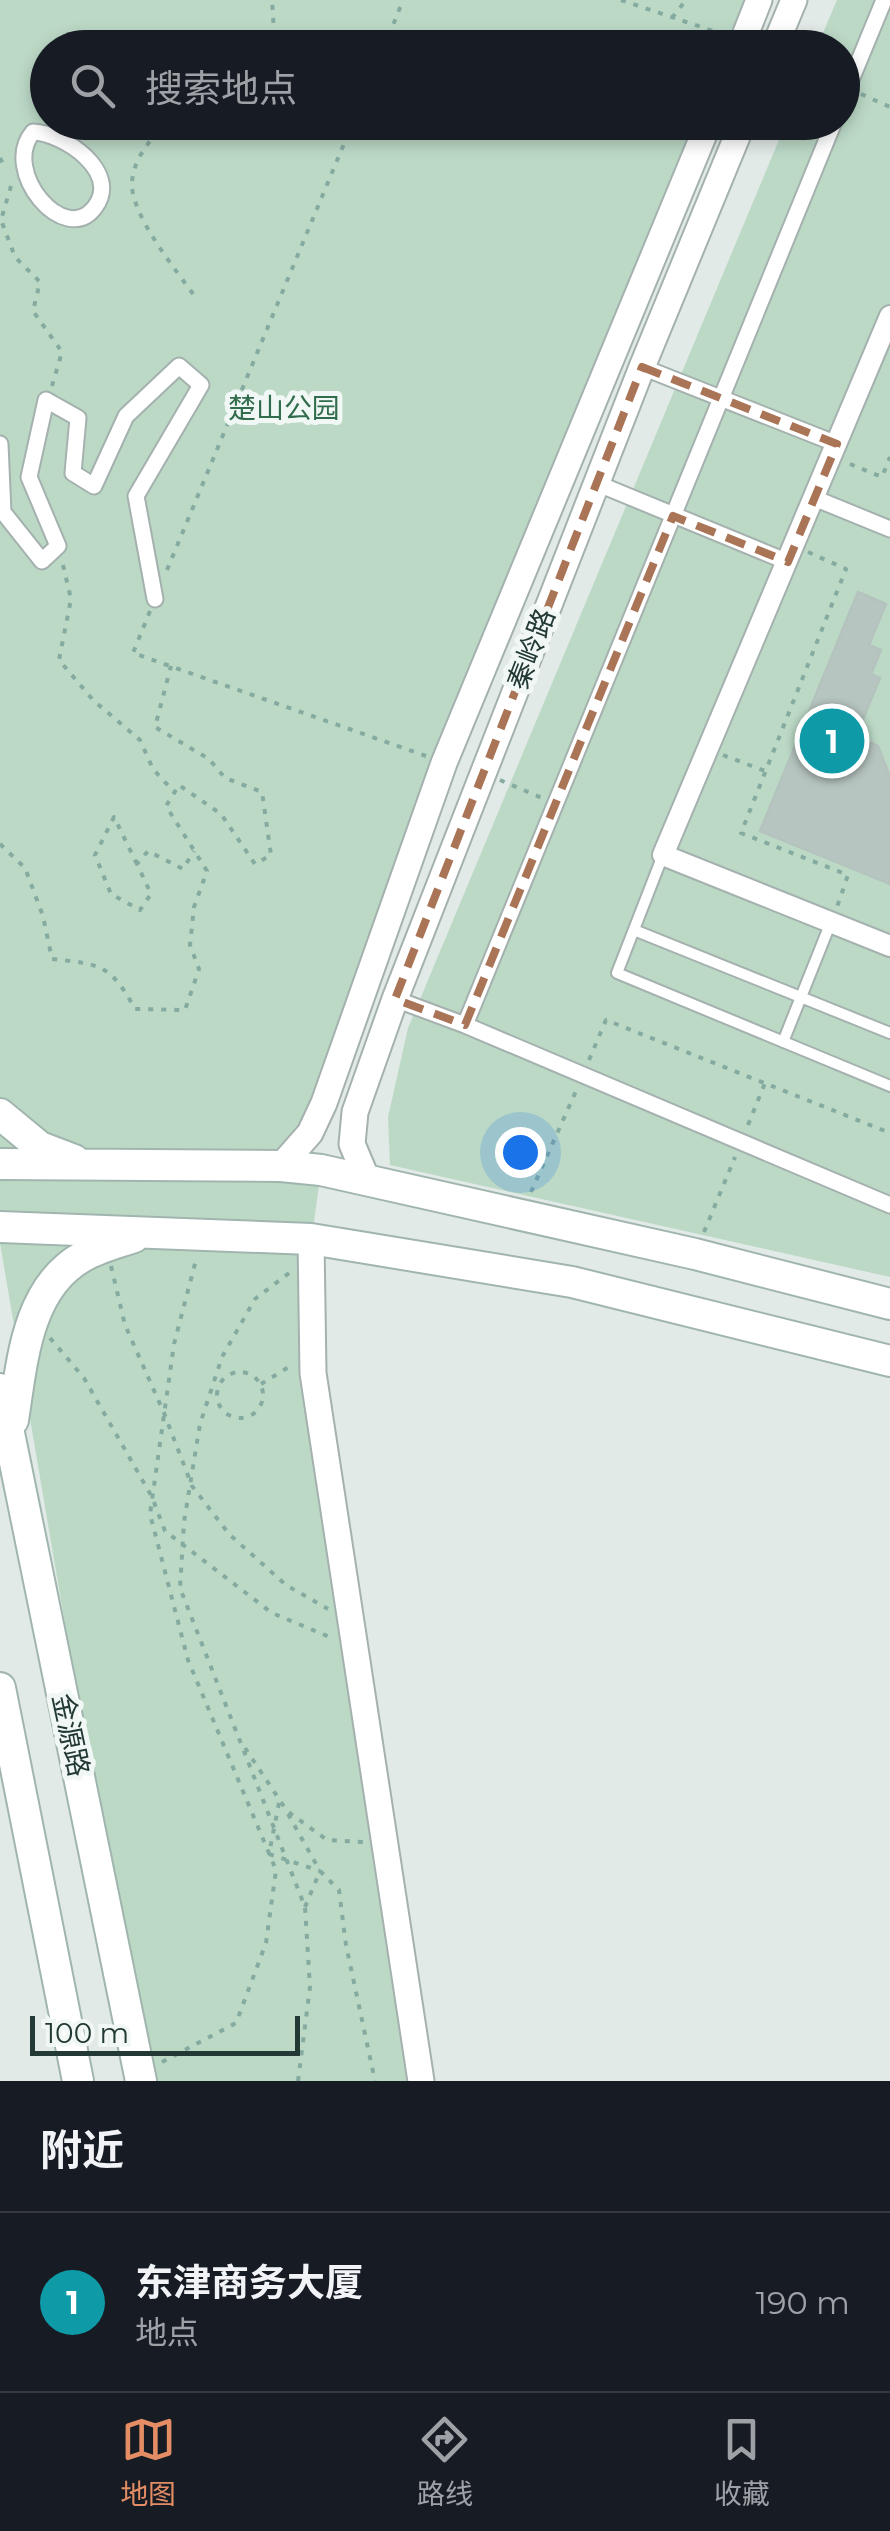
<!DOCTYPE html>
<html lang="zh">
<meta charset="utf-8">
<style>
body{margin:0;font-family:Montserrat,"Noto Sans SC",sans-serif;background:#20242c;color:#f1f3f6}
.scale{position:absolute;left:30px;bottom:25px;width:270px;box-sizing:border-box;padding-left:10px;border:5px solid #233935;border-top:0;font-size:28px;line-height:35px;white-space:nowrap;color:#233935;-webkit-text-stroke:8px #f1f7f5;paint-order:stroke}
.you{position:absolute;left:520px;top:1152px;width:35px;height:35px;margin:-25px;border:8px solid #fff;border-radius:50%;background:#1a73e8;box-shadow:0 0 0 15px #1a73e833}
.badge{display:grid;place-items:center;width:65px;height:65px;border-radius:50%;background:#e48d65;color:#fff;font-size:32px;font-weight:700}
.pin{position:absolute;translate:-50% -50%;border:5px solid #fff;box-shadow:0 2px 10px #0006}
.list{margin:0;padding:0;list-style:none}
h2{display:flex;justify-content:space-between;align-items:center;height:130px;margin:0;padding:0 40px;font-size:42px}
h2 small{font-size:32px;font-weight:400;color:#9ea1a6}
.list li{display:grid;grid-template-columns:65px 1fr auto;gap:30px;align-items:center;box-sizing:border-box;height:180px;padding:0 40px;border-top:2px solid #363941}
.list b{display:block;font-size:38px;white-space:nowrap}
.list p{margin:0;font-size:32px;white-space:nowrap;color:#9ea1a6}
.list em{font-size:32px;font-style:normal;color:#9ea1a6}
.icon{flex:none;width:55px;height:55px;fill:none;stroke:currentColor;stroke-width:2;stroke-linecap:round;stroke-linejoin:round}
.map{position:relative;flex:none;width:890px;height:2081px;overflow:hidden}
.search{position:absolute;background:#171b24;box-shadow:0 5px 15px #0003;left:30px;right:30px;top:30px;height:110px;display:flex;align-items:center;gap:25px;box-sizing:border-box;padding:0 35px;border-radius:55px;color:#9ea1a6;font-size:38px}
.sheet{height:310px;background:#171b24}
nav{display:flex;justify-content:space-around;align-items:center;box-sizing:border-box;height:140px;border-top:2px solid #363941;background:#171b24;font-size:28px;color:#9ea1a6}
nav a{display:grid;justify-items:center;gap:5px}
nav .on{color:#e48d65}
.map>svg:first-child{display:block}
.green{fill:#bcd9c6}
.building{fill:#b7c5c0;stroke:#b4c3be;stroke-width:2.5}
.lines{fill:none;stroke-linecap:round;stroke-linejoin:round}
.service-casing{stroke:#a4b1ae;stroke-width:14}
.pedestrian-casing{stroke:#a4b1ae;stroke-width:19}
.minor-casing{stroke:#a4b1ae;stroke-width:24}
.tertiary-casing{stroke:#a4b1ae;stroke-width:29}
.secondary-casing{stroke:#a1b5af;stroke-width:34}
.path{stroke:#85aba1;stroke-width:4;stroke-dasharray:5 8;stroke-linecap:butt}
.service{stroke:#fff;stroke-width:10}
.pedestrian{stroke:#fff;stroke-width:15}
.minor{stroke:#fff;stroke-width:20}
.tertiary{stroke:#fff;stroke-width:25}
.secondary{stroke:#fff;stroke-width:30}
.marked{fill:none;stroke:#aa7457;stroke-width:8;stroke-dasharray:20 12;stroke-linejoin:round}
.labels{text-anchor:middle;stroke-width:10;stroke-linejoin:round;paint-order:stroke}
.park-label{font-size:28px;fill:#316c4c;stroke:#f1f7f5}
.street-label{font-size:28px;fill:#233935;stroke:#f1f7f5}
</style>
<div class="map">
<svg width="890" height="2081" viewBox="0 0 890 2081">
<rect width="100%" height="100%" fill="#e1eae7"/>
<!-- green -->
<path class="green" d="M0 0H759L740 47 48 48V122L709 123 444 763 324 1103 282 1166 321 1170 309 1259 421 2081H143L0 1243Z
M837 0H890V1277L390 1165 388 1117 408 1028 786 123 842 122V48L817 47Z"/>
<!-- building -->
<path class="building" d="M858 592 886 604 869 645 881 650 871 674 880 678 856 736 878 746 890 777V884L760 831Z"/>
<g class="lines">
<defs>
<path id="service" d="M663 855 617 973 890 1086
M634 930 890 1033
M783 1042 831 922"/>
<path id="pedestrian" d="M842 102 884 0
M33 132C64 133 121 172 95 207 65 248 0 171 33 132Z
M642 367 837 444
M0 444 3 512 42 561 58 546 29 477 46 400 78 418 73 473 94 486 126 416 179 366 201 385 136 496 155 599
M596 483 788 562
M814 498 890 529
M395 999 465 1025 890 1205
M465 1025 834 122"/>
<path id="minor" d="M890 316 663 855 890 946"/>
<path id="tertiary" d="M740 48 759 0
M774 48 794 0
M281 1166 310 1133 324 1103 444 763 709 122
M368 1182 352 1144 355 1112 395 999 642 367 743 122
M311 1239 313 1373 421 2081"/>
<path id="secondary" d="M0 1114 40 1147 74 1160
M0 1164 281 1166 321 1170 695 1254 890 1304
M0 1227 311 1239 572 1282 890 1361
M0 1389 141 2081
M13 1420C22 1364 26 1289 82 1257 97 1248 117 1243 134 1237
M0 1688 78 2081"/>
</defs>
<!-- service casing -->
<use href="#service" class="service-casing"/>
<!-- pedestrian casing -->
<use href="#pedestrian" class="pedestrian-casing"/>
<!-- minor casing -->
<use href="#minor" class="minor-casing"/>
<!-- tertiary casing -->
<use href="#tertiary" class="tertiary-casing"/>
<!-- secondary casing -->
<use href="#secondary" class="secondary-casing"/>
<!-- path -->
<path class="path" d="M621 0 725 35
M672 18 686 0
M269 48 274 32 272 0
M384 48 403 0
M861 94 890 107
M167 122C151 139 134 157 132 182 130 215 177 271 196 298
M0 158 4 166
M11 186 1 220 15 257 40 282 33 311 62 352 52 386
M850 464 882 477 890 457
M808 552 846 569 741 833 848 875 837 907
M63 565 71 599 59 660 93 700 140 740 153 769 174 792
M167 570 353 122
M150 611 133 653 426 756
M723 755 765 771
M500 780 542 798
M0 844 25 868 43 916 52 959C101 964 111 965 135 1009L185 1010 199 969 190 945 194 907 207 871 166 806 179 785 221 814 255 864 271 855 262 792 225 778 209 759 155 727 171 666
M137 864 114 817 95 855 111 894 140 910 151 894 137 864 148 851 183 869 194 851
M589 1060 606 1020 890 1133
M748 1125 765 1083
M531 1192 576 1091
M704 1232 735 1157
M111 1266 125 1325 164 1413 192 1486 229 1534 286 1585 328 1609
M289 1273 255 1299 222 1357 200 1424 184 1522 180 1588 305 1907 310 1987 298 2081
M50 1338 84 1378 152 1497 165 1531 272 1613 332 1638
M217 1395a23 23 0 1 1 46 0a23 23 0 1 1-46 0Z
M261 1384 292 1365
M245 1748 287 1811 327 1840 363 1842
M279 1803 269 1854 320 1871
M288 1814 320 1871
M305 1907 320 1871 339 1890 346 1945 375 2081
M162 2062 236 2023 266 1943 276 1870 188 1660 150 1514 174 1344 196 1260"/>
<!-- service -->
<use href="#service" class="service"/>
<!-- pedestrian -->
<use href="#pedestrian" class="pedestrian"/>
<!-- minor -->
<use href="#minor" class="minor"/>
<!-- tertiary -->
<use href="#tertiary" class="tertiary"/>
<!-- secondary -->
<use href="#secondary" class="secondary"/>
</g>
<!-- marked area -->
<path class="marked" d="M642 367 837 444 788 562 673 516 465 1025 395 999Z"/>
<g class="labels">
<!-- park labels -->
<g class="park-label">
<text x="284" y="418">楚山公园</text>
</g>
<!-- street labels -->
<g class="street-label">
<text transform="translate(531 649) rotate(-69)" y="10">秦岭路</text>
<text transform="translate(71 1735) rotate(78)" y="10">金源路</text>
</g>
</g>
</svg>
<div class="scale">100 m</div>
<div class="you"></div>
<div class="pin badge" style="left:832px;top:741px;background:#0f9aa8">1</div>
<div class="search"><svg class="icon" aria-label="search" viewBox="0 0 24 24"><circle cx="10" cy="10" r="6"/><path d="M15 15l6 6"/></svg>搜索地点</div>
</div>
<section class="sheet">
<h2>附近<small></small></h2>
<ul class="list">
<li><span class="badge" style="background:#0f9aa8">1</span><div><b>东津商务大厦</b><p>地点</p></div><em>190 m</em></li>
</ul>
</section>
<nav>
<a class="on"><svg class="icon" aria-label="map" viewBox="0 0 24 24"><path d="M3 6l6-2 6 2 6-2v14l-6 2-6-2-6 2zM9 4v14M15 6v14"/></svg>地图</a>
<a><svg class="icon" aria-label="directions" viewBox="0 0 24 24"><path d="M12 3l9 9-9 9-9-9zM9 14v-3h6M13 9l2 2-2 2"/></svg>路线</a>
<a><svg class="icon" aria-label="saved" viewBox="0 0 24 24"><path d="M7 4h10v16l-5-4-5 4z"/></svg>收藏</a>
</nav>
